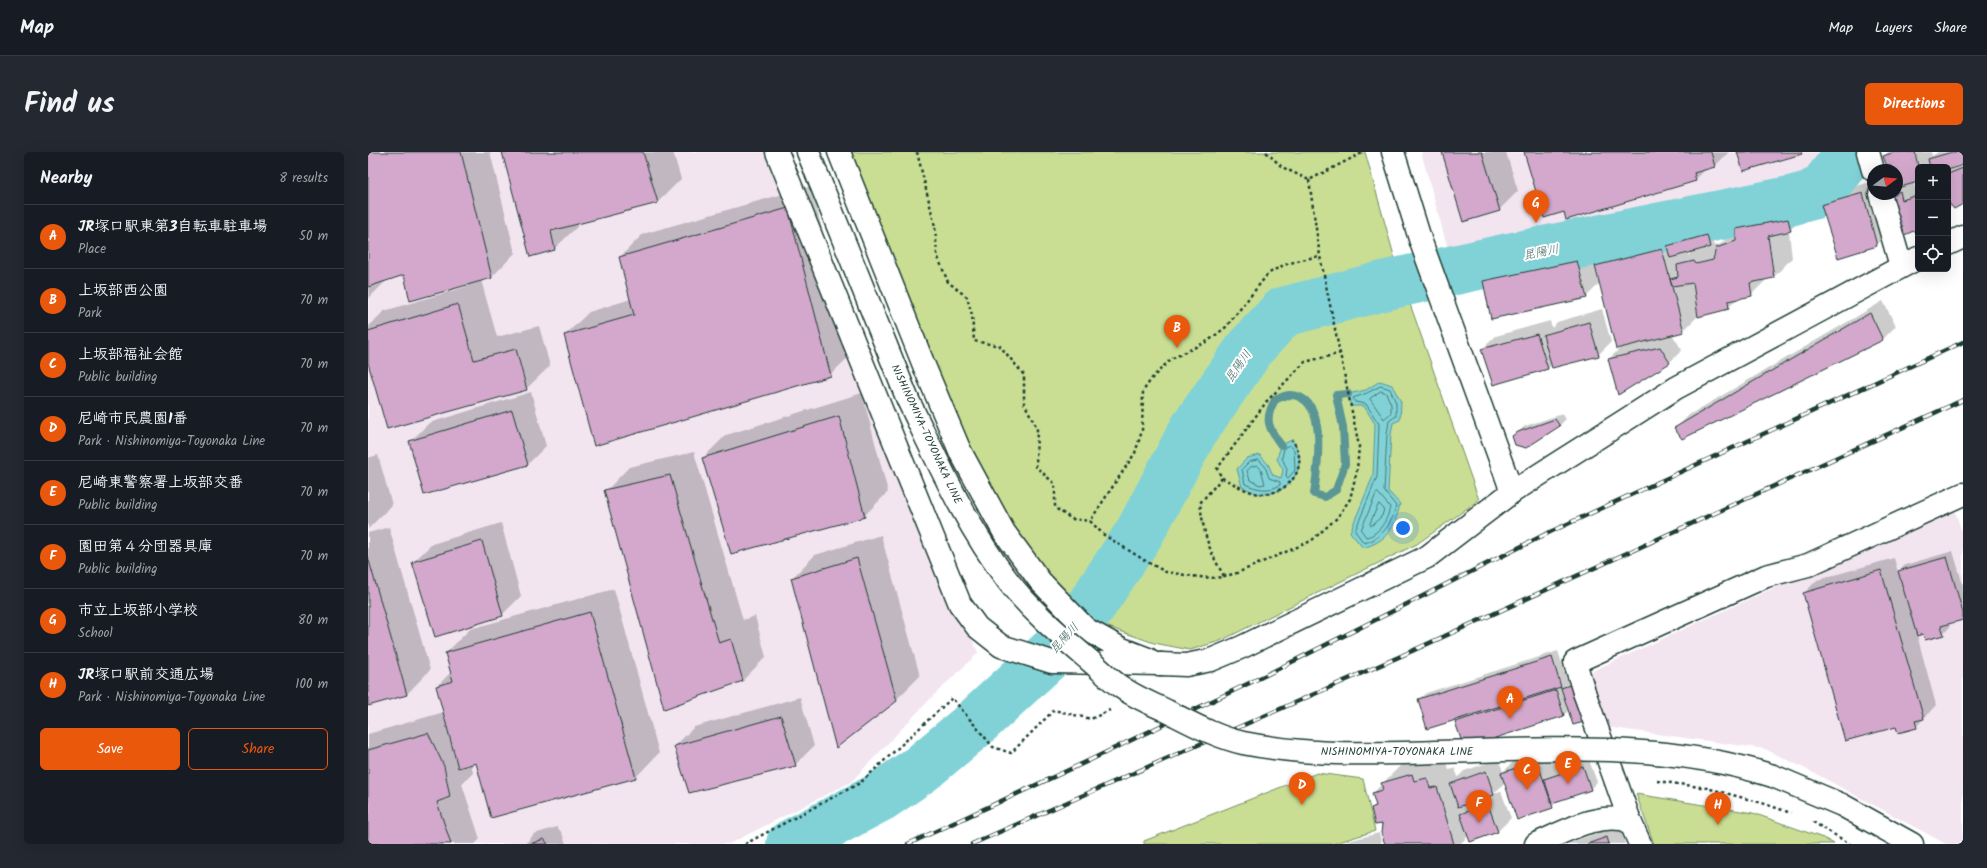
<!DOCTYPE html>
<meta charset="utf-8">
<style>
body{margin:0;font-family:Kalam,"Klee One",sans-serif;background:#242831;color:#f1f3f6}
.controls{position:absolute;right:12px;top:12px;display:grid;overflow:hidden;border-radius:6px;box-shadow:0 4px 16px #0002}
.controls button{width:36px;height:36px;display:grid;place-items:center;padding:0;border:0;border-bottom:1px solid #363941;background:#171b24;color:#f1f3f6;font:20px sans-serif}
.compass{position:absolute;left:1499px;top:12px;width:36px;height:36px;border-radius:50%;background:#171b24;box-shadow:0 4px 16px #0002;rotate:74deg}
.you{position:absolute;left:1035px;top:376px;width:14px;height:14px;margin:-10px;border:3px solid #fff;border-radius:50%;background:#1a73e8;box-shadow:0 0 0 6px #1a73e833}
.badge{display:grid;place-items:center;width:26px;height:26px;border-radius:50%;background:#ea580c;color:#fff;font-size:13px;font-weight:700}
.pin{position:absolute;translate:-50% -33px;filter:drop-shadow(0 1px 2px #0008)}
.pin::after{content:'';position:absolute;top:21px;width:14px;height:12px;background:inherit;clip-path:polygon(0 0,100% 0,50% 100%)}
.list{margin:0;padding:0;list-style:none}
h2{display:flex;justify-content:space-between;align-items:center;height:52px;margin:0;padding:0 16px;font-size:17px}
h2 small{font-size:13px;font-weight:400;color:#9ea1a6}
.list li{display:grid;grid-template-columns:26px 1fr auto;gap:12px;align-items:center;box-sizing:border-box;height:64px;padding:0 16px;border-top:1px solid #363941}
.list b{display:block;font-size:15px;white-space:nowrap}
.list p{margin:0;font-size:13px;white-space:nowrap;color:#9ea1a6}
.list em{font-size:13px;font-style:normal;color:#9ea1a6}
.actions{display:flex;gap:8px;padding:12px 16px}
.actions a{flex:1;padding:9px 0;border:1px solid #ea580c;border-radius:6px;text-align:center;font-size:14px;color:#ea580c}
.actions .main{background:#ea580c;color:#fff}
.icon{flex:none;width:22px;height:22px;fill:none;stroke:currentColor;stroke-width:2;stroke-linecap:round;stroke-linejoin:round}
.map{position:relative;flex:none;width:1595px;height:692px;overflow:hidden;border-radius:6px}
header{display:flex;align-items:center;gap:24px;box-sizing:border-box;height:56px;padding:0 20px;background:#171b24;border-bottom:1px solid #363941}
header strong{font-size:19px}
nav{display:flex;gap:22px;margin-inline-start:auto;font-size:14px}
.intro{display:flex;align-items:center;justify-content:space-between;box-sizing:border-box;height:96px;padding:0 24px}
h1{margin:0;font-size:28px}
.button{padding:10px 18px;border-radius:6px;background:#ea580c;color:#fff;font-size:14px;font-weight:700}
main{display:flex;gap:24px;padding:0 24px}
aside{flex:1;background:#171b24;border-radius:6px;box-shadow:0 4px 16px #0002}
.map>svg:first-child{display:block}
.built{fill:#f2e5f0}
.green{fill:#c9de93;stroke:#748e64}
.water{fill:#81d2d7;stroke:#5a9696}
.shadow{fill:#0003;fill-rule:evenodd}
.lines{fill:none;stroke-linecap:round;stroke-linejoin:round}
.shore{stroke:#467975;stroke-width:1}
.stream{stroke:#5a9696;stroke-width:8}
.river{stroke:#81d2d7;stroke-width:50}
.building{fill:#d3a8cc;stroke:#1f3d34}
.pedestrian-casing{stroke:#1f3d34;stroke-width:25}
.minor-casing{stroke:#1f3d34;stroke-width:25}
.tertiary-casing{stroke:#1f3d34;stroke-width:25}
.secondary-casing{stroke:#1f3d34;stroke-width:25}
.path{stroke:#1f3d34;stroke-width:2.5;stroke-dasharray:3 3;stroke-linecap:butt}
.pedestrian{stroke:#fff;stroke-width:22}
.minor{stroke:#fff;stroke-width:22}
.tertiary{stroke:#fff;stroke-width:22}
.secondary{stroke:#fff;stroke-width:22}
.rail-casing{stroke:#1f3d34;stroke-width:4.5}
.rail{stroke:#fff;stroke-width:3;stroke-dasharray:9;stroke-linecap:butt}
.secondary-bridge-casing{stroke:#1f3d34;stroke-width:25;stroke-linecap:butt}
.secondary-bridge{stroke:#fff;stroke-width:22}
.labels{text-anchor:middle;stroke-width:4;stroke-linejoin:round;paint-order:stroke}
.street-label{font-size:11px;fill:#1f3d34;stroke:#fff}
.water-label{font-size:12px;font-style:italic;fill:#38625d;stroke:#fff}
</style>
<header>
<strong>Map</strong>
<nav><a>Map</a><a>Layers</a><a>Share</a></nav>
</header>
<div class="intro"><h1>Find us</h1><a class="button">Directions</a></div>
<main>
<aside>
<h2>Nearby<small>8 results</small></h2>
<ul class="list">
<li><span class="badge">A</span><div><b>JR塚口駅東第3自転車駐車場</b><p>Place</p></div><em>50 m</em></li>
<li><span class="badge">B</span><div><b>上坂部西公園</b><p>Park</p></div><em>70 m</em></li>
<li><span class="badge">C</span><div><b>上坂部福祉会館</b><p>Public building</p></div><em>70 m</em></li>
<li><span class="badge">D</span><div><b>尼崎市民農園1番</b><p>Park · Nishinomiya-Toyonaka Line</p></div><em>70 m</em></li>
<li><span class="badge">E</span><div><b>尼崎東警察署上坂部交番</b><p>Public building</p></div><em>70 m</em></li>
<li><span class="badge">F</span><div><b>園田第４分団器具庫</b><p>Public building</p></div><em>70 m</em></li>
<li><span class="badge">G</span><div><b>市立上坂部小学校</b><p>School</p></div><em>80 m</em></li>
<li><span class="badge">H</span><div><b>JR塚口駅前交通広場</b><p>Park · Nishinomiya-Toyonaka Line</p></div><em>100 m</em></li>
</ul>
<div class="actions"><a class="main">Save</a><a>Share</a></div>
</aside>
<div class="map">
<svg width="1595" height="692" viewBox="0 0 1595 692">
<rect width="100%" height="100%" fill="#fff"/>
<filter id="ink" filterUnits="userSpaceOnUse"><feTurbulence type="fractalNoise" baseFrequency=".025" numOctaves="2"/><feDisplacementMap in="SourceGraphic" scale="8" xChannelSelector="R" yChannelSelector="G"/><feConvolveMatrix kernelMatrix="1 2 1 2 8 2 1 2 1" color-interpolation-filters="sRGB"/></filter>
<g filter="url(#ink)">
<!-- built -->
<path class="built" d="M0 0H399L610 501 565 544 483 630 361 692H0Z
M1053 0H1465L1444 35 1083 108Z
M1586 356 1595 383V692H1578L1448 622 1397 597 1238 575 1220 521 1410 434 1446 423Z"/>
<!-- green -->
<path class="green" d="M482 0H997L1030 118 1111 348 1049 392 852 489 822 498 786 491 740 475 718 459 686 429 642 369 593 275Z
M949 621 995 627 1007 679 964 692H776V689Z
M1268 642 1385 661 1455 686 1466 692H1286Z"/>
<!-- water -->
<path class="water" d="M1012 229 1024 233 1033 250 1032 268 1025 271 1023 282 1020 339 1032 352C1027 376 1019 389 995 396L982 380 1005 324 1007 272 996 254H983L980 242 998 238Z
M924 288C943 313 922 344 892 342 886 341 879 337 874 335L869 317 879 306 892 303 900 312 905 323 913 326 915 318 909 307 913 293Z"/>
<!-- shadow -->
<path class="shadow" d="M0 0H122L147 101 124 125 113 128 129 185 171 174 182 214 158 237 0 208V175L16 159 100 134V132L36 121 20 127 0 147Z
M135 0H305L313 27 290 50 209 71 210 74 186 97Z
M1075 0H1138L1150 39 1131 58Z
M1157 0H1361L1347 14 1339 16 1327 28 1197 59Z
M1520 0H1563L1564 4 1570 0H1595V51L1585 53 1580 58V15H1550V29L1546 30 1547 35H1550V76L1529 42V18H1526L1525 14 1516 4Z
M1505 29V42L1521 80 1508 93 1454 54 1467 41Z
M443 34 486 200 462 223 197 183 221 160 263 147 252 105 275 82Z
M1439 49 1442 59 1421 79 1424 106 1406 125 1400 126 1383 143 1370 146 1360 156 1330 164 1315 179 1304 182 1314 198 1301 211 1241 207 1253 195 1232 131 1218 145 1116 129 1135 110 1228 90 1233 110 1247 96 1313 79 1315 85 1346 77 1348 88 1345 91 1346 94 1353 92 1388 59ZM1324 99 1320 104 1319 100Z
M1515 149 1528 174 1515 187 1308 276 1321 263Z
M1234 157 1243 190 1230 203 1184 212 1180 217 1114 197 1128 184 1182 169 1184 176 1189 170Z
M163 240 178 294 159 313 42 290 61 271Z
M494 241 520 340 496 364 335 306 358 283Z
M1194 262 1198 267 1191 274 1145 284 1157 274Z
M326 300 375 468 387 464 398 505 375 528 238 339 261 315Z
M10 303 24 353 0 377V306Z
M133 371 153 444 134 463 45 410 64 392Z
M21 375 62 518 39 542 0 552V381Z
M513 383 552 524 528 548 424 426 447 403Z
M1585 399 1595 433V467L1581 471 1582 475 1575 482 1556 481 1549 483 1568 553 1548 575 1529 573 1436 441 1449 428 1526 406 1530 420 1537 413Z
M246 437 291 601 268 625 124 665 109 610 103 611 105 621 94 632 112 687 107 692H0V582L76 560 69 534 84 519 78 501 102 477Z
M1190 499 1199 527 1212 526 1201 558 1196 563 1089 570 1094 565 1051 547 1058 541Z
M432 545 446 594 427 613 307 594 326 575Z
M1182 596 1189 619 1221 608 1229 630 1222 637 1192 647 1184 655 1137 631 1125 642 1133 639 1143 666 1130 679 1102 689 1101 683 1092 692H1019L1015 671 1004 656 1008 652 1005 641 1033 613 1063 604 1077 607 1081 618 1087 616 1090 625 1096 619 1131 607 1135 620 1147 608ZM1107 649 1099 656 1098 651Z
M1252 672 1257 692H1201L1202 691Z
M189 675 194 681 198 692H157L166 682Z
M1011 681 1014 692H974L976 690Z"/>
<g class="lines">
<!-- shore -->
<path class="shore" d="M1013 234 1022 237 1028 251V264L1021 269 1019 282 1016 339 1028 354C1024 371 1014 387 996 391L987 379 1009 325 1011 272 998 252 987 250 985 246 999 241Z
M1013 239 1018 241 1023 252V261L1016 267 1002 247Z
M922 293 926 298 927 318 920 326 918 324 919 317 914 306 916 296Z
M891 308 897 314 901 326 912 330V333C901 340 888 337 877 332L874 317 881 310Z
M883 315 889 313 893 317 897 332 892 333 882 328 879 319Z
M1010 341 1022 355C1020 367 1011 383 998 385L993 378 1008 342Z
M1011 352 1016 357 1014 364 1003 374 1002 372Z"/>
<!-- stream -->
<path class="stream" d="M913 293C900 276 896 267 907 248 911 246 918 243 922 243 962 244 949 318 946 342L957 345 968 338 977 312 975 275 968 243 980 242"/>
<!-- river -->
<path class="river" d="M423 692 512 645 553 617 602 576 705 481 772 380 825 279 883 195 915 160 1019 133 1141 106 1422 49 1444 43 1456 35 1474 12 1477 0"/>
</g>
<!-- building -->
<path class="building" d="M0 0H93L124 126 42 149 36 123 0 135Z
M134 0H275L290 51 183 79 187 98 162 105Z
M1074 0H1114L1132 59 1095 70Z
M1156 0H1343L1347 15 1326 21 1328 29 1198 68 1196 60 1176 66Z
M1369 0H1433L1434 2 1375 19Z
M1527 0H1547L1550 15V30L1529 36V18H1525L1524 15 1518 12 1515 4Z
M1584 0H1595V13L1580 18V15H1562L1560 7Z
M1595 16V52L1586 57 1580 50V22Z
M1532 39 1534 48 1550 43V77L1532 85 1521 42H1529V40Z
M1495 41 1509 94 1470 106 1453 53Z
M420 56 463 224 226 294 196 183 266 163 251 105Z
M1420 67 1423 79 1400 84 1406 126 1382 131 1384 144 1360 149 1361 157 1330 165 1325 131 1304 134 1302 127 1310 125 1309 113 1326 109 1328 112 1345 108 1348 96 1368 89V77Z
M1339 83 1342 95 1302 106 1299 94Z
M1294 97 1316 180 1248 197 1227 114Z
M1209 109 1219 146 1123 167 1115 129Z
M90 152 106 208 148 197 159 238 19 277 0 211V179Z
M1502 161 1515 188 1314 287 1306 276Z
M1221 170 1231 204 1184 216 1175 183Z
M1169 182 1180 217 1125 233 1113 197Z
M1292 195 1302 211 1250 243 1240 207Z
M144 258 160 313 56 343 41 289Z
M471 264 497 365 363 402 334 306Z
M1187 267 1192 274 1158 296 1147 293 1144 284 1150 280Z
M302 323 351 491 363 487 375 529 296 557 236 338Z
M114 389 135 464 67 485 44 410Z
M0 405 39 543 0 554Z
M1579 405 1595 461V468L1573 474 1576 483 1557 488 1555 482 1549 484 1530 419Z
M489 406 529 549 468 596 423 426Z
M1513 418 1556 567 1547 569 1549 576 1530 581 1528 575 1477 589 1435 441Z
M222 460 268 626 123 666 108 611 90 616 68 534 85 529 77 501Z
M1184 505 1193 535 1059 577 1050 547Z
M1205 532 1216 570 1205 573 1193 536Z
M1188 538 1196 564 1096 596 1087 570Z
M413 564 428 614 321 641 306 594Z
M60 581 76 614 82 645 69 650 83 692H0V598Z
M1169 609 1185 656 1149 668 1133 621Z
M1215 614 1223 638 1184 651 1176 627Z
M1118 619 1126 643 1090 655 1082 632Z
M1044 622 1046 629 1059 626 1062 636 1069 635 1086 692H1017L1013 681 1014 672 1007 673 1003 656 1008 654 1004 641 1015 638 1013 631Z
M1120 652 1130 680 1102 690 1092 662Z
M1239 685 1241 692H1219Z
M176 687 180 692H162Z"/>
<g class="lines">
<defs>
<path id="pedestrian" d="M1216 540 1207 510 1398 424 1440 413 1595 342"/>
<path id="minor" d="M1025 0 1053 90 1144 340
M1500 0 1505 18
M1512 42 1533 114
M1216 540 1262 669
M1168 692C1197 680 1230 659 1262 669L1272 692"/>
<path id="tertiary" d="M1580 92 1595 85
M793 512 818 513 843 508 874 495 1059 405 1144 340 1308 236 1550 106"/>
<path id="secondary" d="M409 0 592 452 609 475 633 494 684 510 793 512
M440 0 540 248
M471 0 557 216 592 299 636 380 672 429 718 477 754 497 780 507
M1405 624 1474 653 1544 692"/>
</defs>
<!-- pedestrian casing -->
<use href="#pedestrian" class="pedestrian-casing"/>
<!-- minor casing -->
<use href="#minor" class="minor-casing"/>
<!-- tertiary casing -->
<use href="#tertiary" class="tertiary-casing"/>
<!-- secondary casing -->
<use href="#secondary" class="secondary-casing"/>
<!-- path -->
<path class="path" d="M549 0 567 74 569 103 580 130 599 145 604 163 606 189 632 194 656 223V251L669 276 668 315 687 332V356L704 367 722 369
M898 0 914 15 941 28 996 0
M941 28 952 104 991 294 989 318 982 347 969 366 943 389 869 421 849 426 830 425 798 420 781 411 736 383 722 369 767 301 774 279 775 239 785 225 803 207 840 189 858 175 899 123C914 111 933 108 952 104
M854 326C865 331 880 341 892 342 922 343 943 313 924 288
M856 424C840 397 836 383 832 351L854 326 849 317 899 249 937 210 973 201
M1289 629 1339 636 1394 651 1423 661
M1445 670 1482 692
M377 692 492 631 584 546 625 595 643 601 686 558 723 567 742 558"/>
<!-- pedestrian -->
<use href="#pedestrian" class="pedestrian"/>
<!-- minor -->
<use href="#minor" class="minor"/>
<!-- tertiary -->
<use href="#tertiary" class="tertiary"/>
<!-- secondary -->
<use href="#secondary" class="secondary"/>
<defs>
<path id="rail" d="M540 692 718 610 900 522 1182 380 1595 190
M604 692 1033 504 1595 248"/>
</defs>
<!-- rail casing -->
<use href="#rail" class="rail-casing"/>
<!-- rail -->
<use href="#rail" class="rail"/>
<defs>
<path id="secondary-bridge" d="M540 248C570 310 598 374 640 429 663 459 693 484 721 508 732 517 742 528 753 535 767 545 784 552 799 559 823 571 848 585 875 591 950 606 1032 601 1108 599 1208 596 1308 593 1405 624"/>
</defs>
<!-- secondary-bridge casing -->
<use href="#secondary-bridge" class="secondary-bridge-casing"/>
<!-- secondary-bridge -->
<use href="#secondary-bridge" class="secondary-bridge"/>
</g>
</g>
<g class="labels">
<!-- street labels -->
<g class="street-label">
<text transform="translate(559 282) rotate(65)" y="4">NISHINOMIYA-TOYONAKA LINE</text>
<text x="1029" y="603">NISHINOMIYA-TOYONAKA LINE</text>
</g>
<!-- water labels -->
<g class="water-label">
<text transform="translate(1173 100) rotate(-11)" y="4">昆陽川</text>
<text transform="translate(870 214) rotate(-55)" y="4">昆陽川</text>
<text transform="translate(696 486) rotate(-47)" y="4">昆陽川</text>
</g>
</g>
</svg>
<div class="controls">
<button>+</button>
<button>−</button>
<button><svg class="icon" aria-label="locate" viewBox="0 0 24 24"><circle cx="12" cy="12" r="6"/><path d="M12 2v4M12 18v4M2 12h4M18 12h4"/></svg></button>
</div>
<svg class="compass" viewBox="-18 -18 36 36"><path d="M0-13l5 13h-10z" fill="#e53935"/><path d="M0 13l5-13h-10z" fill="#9ea1a6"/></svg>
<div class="you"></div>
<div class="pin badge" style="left:1142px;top:567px">A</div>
<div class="pin badge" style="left:809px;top:196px">B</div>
<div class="pin badge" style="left:1159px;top:638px">C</div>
<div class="pin badge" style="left:934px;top:653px">D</div>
<div class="pin badge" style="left:1200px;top:632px">E</div>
<div class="pin badge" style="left:1111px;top:671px">F</div>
<div class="pin badge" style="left:1168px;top:71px">G</div>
<div class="pin badge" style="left:1350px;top:673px">H</div>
</div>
</main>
